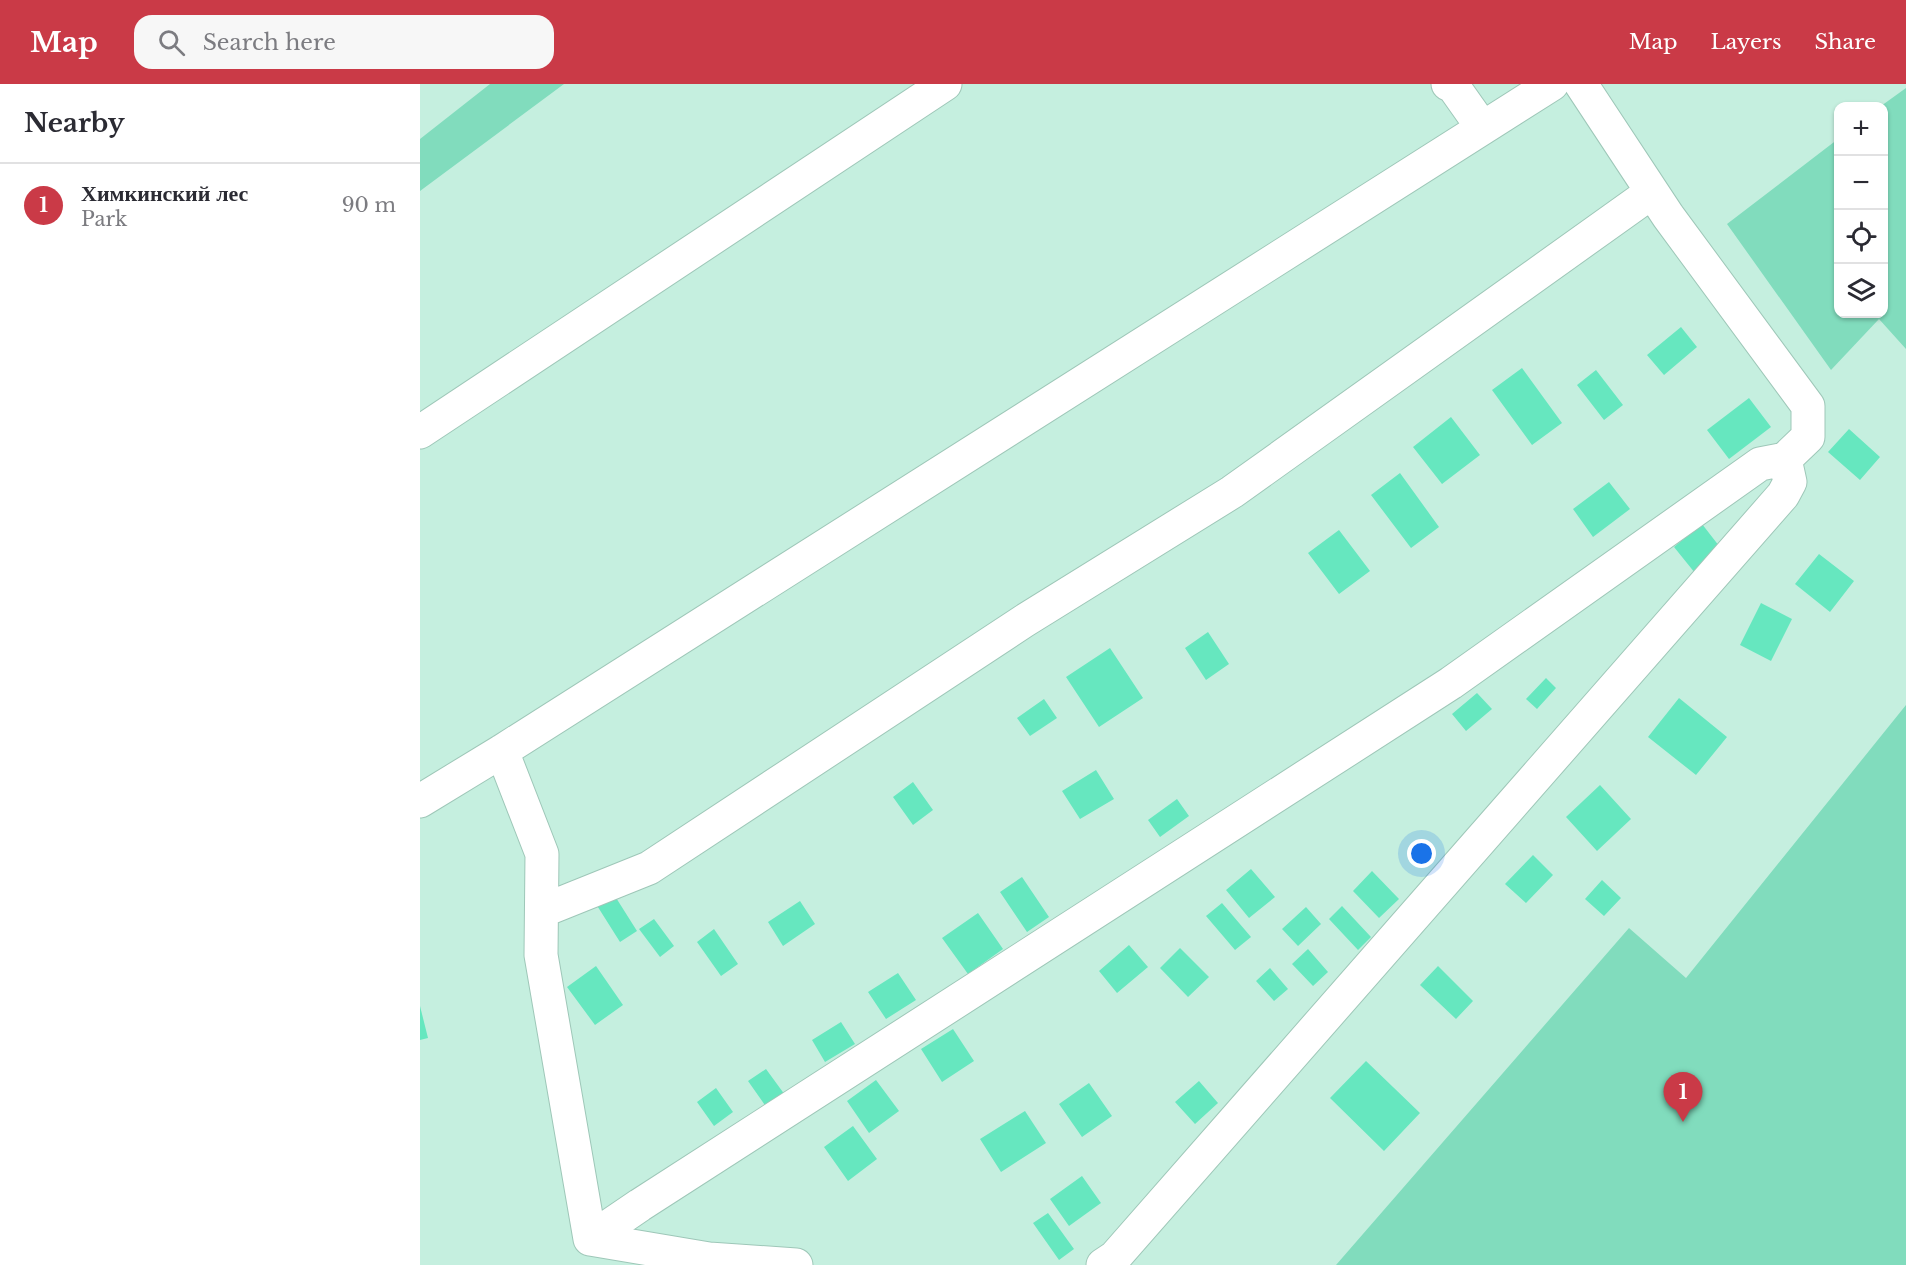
<!DOCTYPE html>
<meta charset="utf-8">
<style>
body{margin:0;font-family:"Libre Baskerville",serif;background:#f7f7f7;color:#2b2b33}
.controls{position:absolute;right:18px;top:18px;display:grid;overflow:hidden;border-radius:12px;box-shadow:0 2px 4px #0004}
.controls button{width:54px;height:54px;display:grid;place-items:center;padding:0;border:0;border-bottom:2px solid #e1e1e2;background:#fff;color:#2b2b33;font:30px sans-serif}
.you{position:absolute;left:1002px;top:770px;width:21px;height:21px;margin:-15px;border:4px solid #fff;border-radius:50%;background:#1a73e8;box-shadow:0 0 0 9px #1a73e833}
.badge{display:grid;place-items:center;width:39px;height:39px;border-radius:50%;background:#ca3a47;color:#fff;font-size:20px;font-weight:700}
.pin{position:absolute;translate:-50% -50px;filter:drop-shadow(0 2px 3px #0008)}
.pin::after{content:'';position:absolute;top:32px;width:21px;height:18px;background:inherit;clip-path:polygon(0 0,100% 0,50% 100%)}
.list{margin:0;padding:0;list-style:none}
h2{display:flex;justify-content:space-between;align-items:center;height:78px;margin:0;padding:0 24px;font-size:26px}
h2 small{font-size:20px;font-weight:400;color:#7c7c81}
.list li{display:grid;grid-template-columns:39px 1fr auto;gap:18px;align-items:center;box-sizing:border-box;height:84px;padding:0 24px;border-top:2px solid #e1e1e2}
.list b{display:block;font-size:22px;white-space:nowrap}
.list p{margin:0;font-size:20px;white-space:nowrap;color:#7c7c81}
.list em{font-size:20px;font-style:normal;color:#7c7c81}
.icon{flex:none;width:33px;height:33px;fill:none;stroke:currentColor;stroke-width:2;stroke-linecap:round;stroke-linejoin:round}
.map{position:relative;flex:none;width:1486px;height:1181px;overflow:hidden}
header{display:flex;align-items:center;gap:36px;box-sizing:border-box;height:84px;padding:0 30px;background:#ca3a47;color:#fff}
header strong{font-size:28px}
nav{display:flex;gap:33px;margin-inline-start:auto;font-size:21px}
.search{width:420px;height:54px;background:#f7f7f7;display:flex;align-items:center;gap:15px;box-sizing:border-box;padding:0 21px;border-radius:18px;color:#7c7c81;font-size:22px}
main{display:flex}
aside{flex:1;background:#fff}
.map>svg:first-child{display:block}
.green{fill:#81dcbd}
.building{fill:#66e7bf}
.lines{fill:none;stroke-linecap:round;stroke-linejoin:round}
.minor-casing{stroke:#9ec7b8;stroke-width:35}
.minor{stroke:#fff;stroke-width:33}
</style>
<header>
<strong>Map</strong>
<div class="search"><svg class="icon" aria-label="search" viewBox="0 0 24 24"><circle cx="10" cy="10" r="6"/><path d="M15 15l6 6"/></svg>Search here</div>
<nav><a>Map</a><a>Layers</a><a>Share</a></nav>
</header>
<main>
<aside>
<h2>Nearby<small></small></h2>
<ul class="list">
<li><span class="badge">1</span><div><b>Химкинский лес</b><p>Park</p></div><em>90 m</em></li>
</ul>
</aside>
<div class="map">
<svg width="1486" height="1181" viewBox="0 0 1486 1181">
<rect width="100%" height="100%" fill="#c5efdf"/>
<!-- green -->
<path class="green" d="M70 0H144L0 107V55Z
M1486 4V265L1459 235 1411 286 1307 140 1418 55V230H1464V22H1461Z
M1486 621V1181H916L1209 844 1266 894Z"/>
<!-- building -->
<path class="building" d="M1261 243 1277 263 1244 291 1227 271Z
M1102 284 1142 339 1112 361 1072 306Z
M1176 286 1203 321 1184 336 1157 301Z
M1329 314 1351 343 1309 375 1287 346Z
M1031 333 1060 371 1022 400 993 363Z
M1429 345 1460 373 1440 396 1408 368Z
M980 389 1019 443 991 464 951 411Z
M1189 398 1210 425 1173 453 1153 425Z
M1282 440 1303 467 1275 489 1254 463Z
M919 446 950 487 919 510 888 469Z
M1399 470 1434 497 1410 528 1375 500Z
M1341 519 1372 535 1351 577 1320 561Z
M788 548 809 580 786 596 765 564Z
M690 564 723 614 679 643 646 593Z
M1126 594 1136 604 1117 625 1106 615Z
M1057 609 1072 625 1046 647 1032 630Z
M1259 614 1307 653 1276 691 1228 653Z
M624 615 637 634 610 652 597 634Z
M676 686 694 715 660 735 642 707Z
M493 698 513 726 493 741 473 713Z
M1180 701 1211 735 1177 767 1146 733Z
M757 715 769 732 740 753 728 736Z
M1113 771 1133 791 1106 819 1085 800Z
M831 785 855 813 829 834 806 806Z
M952 787 979 815 959 834 933 807Z
M602 793 629 833 607 848 580 808Z
M1182 796 1201 814 1184 832 1165 815Z
M193 809 217 847 200 858 176 820Z
M380 817 395 840 363 862 348 838Z
M802 819 831 853 815 866 786 832Z
M922 822 951 853 938 866 909 835Z
M886 823 901 840 878 862 862 845Z
M558 829 583 865 548 890 522 854Z
M234 835 254 862 240 873 219 845Z
M294 845 318 880 301 892 277 858Z
M709 861 728 883 697 909 679 887Z
M760 864 789 893 768 913 740 884Z
M888 865 908 888 893 902 872 880Z
M176 882 203 921 175 941 147 903Z
M1018 882 1053 917 1036 935 1000 901Z
M850 884 868 905 854 917 836 897Z
M478 889 496 916 466 935 448 908Z
M0 922 8 954 0 956Z
M421 938 435 960 405 978 392 956Z
M533 945 554 977 522 998 501 965Z
M946 977 1000 1029 964 1067 910 1014Z
M346 985 365 1011 347 1024 328 997Z
M456 996 479 1027 449 1049 427 1017Z
M779 997 798 1019 775 1040 755 1018Z
M669 999 692 1032 662 1053 639 1020Z
M296 1004 313 1028 294 1042 277 1018Z
M605 1027 626 1059 581 1088 560 1055Z
M433 1042 457 1075 428 1097 404 1063Z
M662 1092 681 1119 649 1142 630 1115Z
M628 1129 654 1165 639 1176 613 1139Z"/>
<g class="lines">
<defs>
<path id="minor" d="M1028 0 1033 2 1062 43
M1161 0 1248 132 1388 322V353L1365 375
M0 348 525 0
M82 667 122 770 121 871 170 1155
M0 717 82 667 1132 0
M122 827 229 784 604 537 812 408 1232 108
M170 1155 220 1121 1031 599 1340 380 1365 375 1370 398 1363 411 695 1173 683 1181
M170 1155 289 1175 376 1181"/>
</defs>
<!-- minor casing -->
<use href="#minor" class="minor-casing"/>
<!-- minor -->
<use href="#minor" class="minor"/>
</g>
</svg>
<div class="controls">
<button>+</button>
<button>−</button>
<button><svg class="icon" aria-label="locate" viewBox="0 0 24 24"><circle cx="12" cy="12" r="6"/><path d="M12 2v4M12 18v4M2 12h4M18 12h4"/></svg></button>
<button><svg class="icon" aria-label="layers" viewBox="0 0 24 24"><path d="M12 4l9 5-9 5-9-5zM3 14l9 5 9-5"/></svg></button>
</div>
<div class="you"></div>
<div class="pin badge" style="left:1263px;top:1038px">1</div>
</div>
</main>
